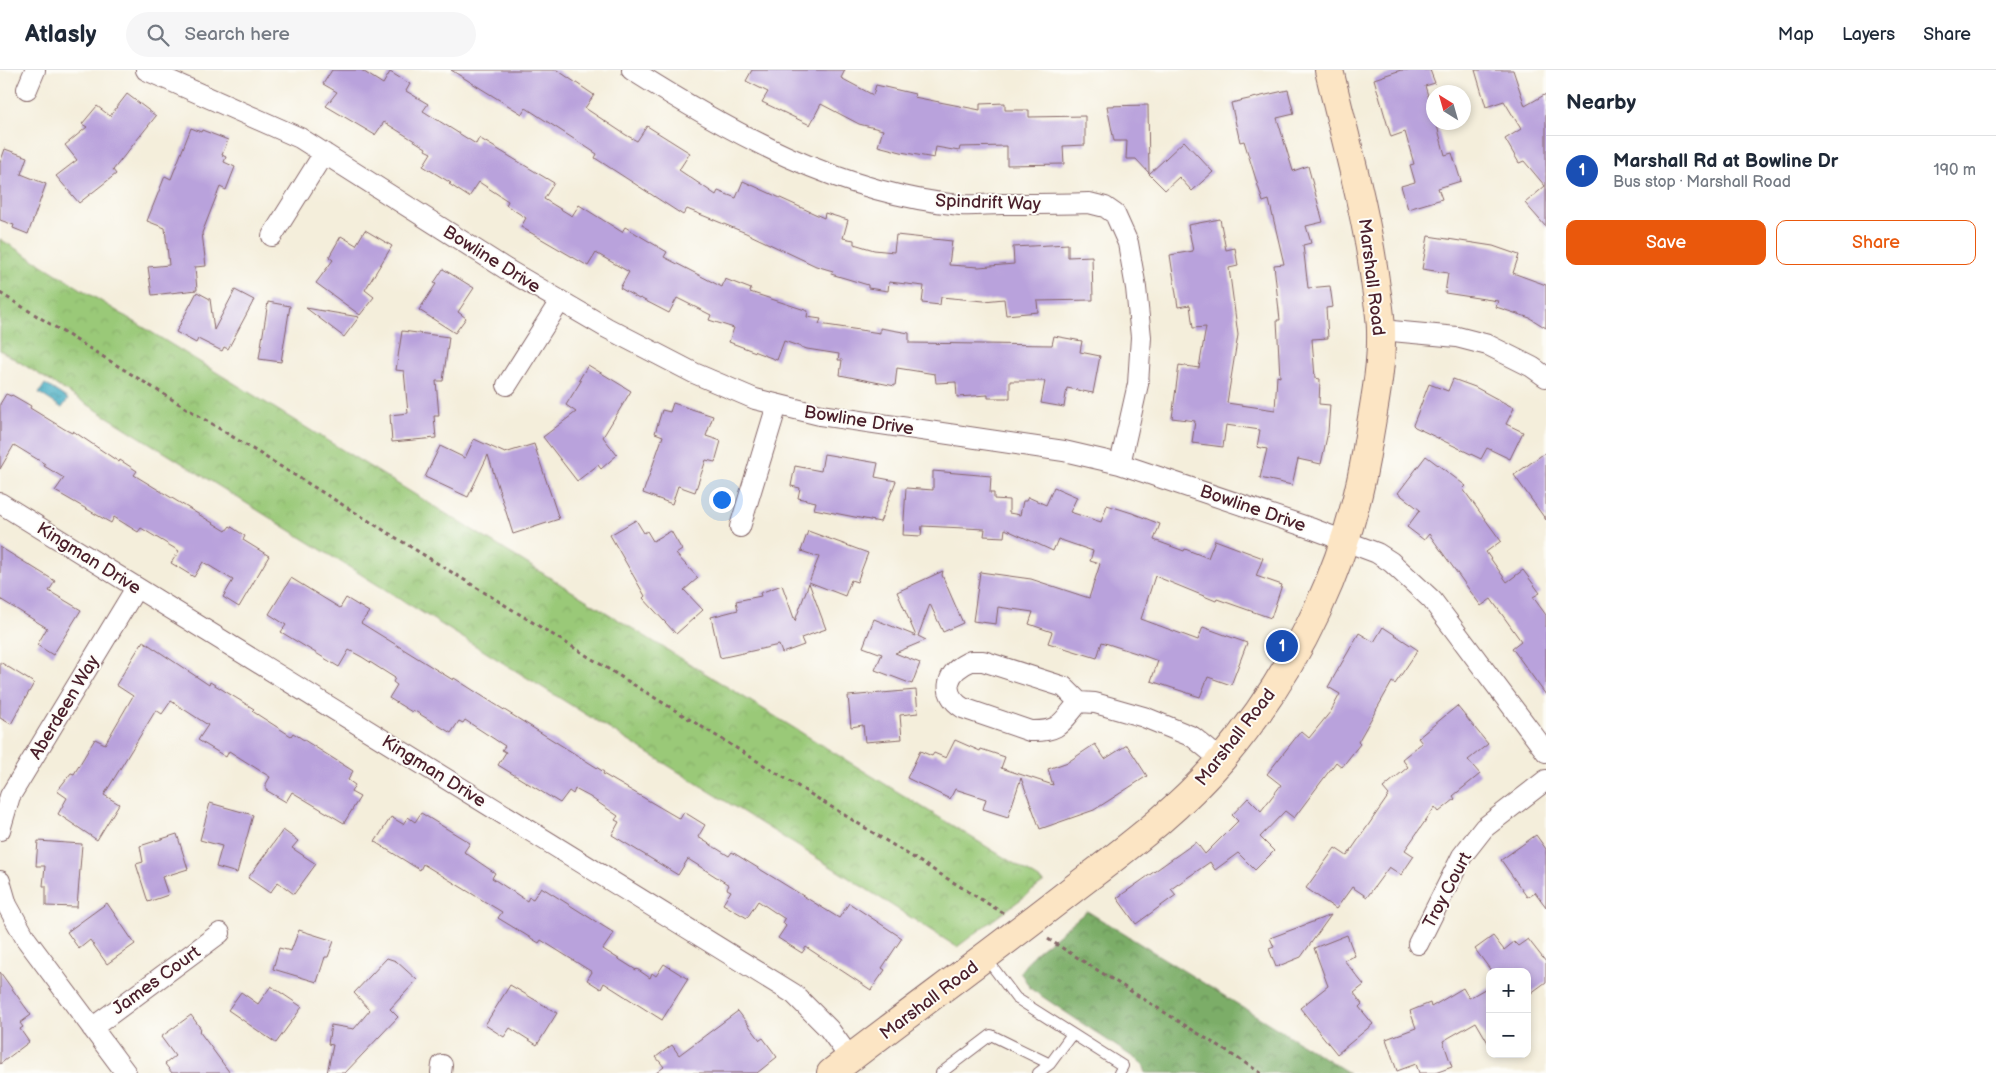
<!DOCTYPE html>
<meta charset="utf-8">
<style>
body{margin:0;font-family:"Balsamiq Sans",sans-serif;background:#f6f6f7;color:#1f2937}
.controls{position:absolute;right:15px;bottom:15px;display:grid;overflow:hidden;border-radius:10px;box-shadow:0 2px 8px #0003}
.controls button{width:45px;height:45px;display:grid;place-items:center;padding:0;border:0;border-bottom:1px solid #e0e1e3;background:#fff;color:#1f2937;font:25px sans-serif}
.compass{position:absolute;left:1426px;top:15px;width:45px;height:45px;border-radius:50%;background:#fff;box-shadow:0 2px 8px #0003;rotate:323deg}
.you{position:absolute;left:721px;top:429px;width:18px;height:18px;margin:-12px;border:4px solid #fff;border-radius:50%;background:#1a73e8;box-shadow:0 0 0 8px #1a73e833}
.badge{display:grid;place-items:center;width:32px;height:32px;border-radius:50%;background:#ea580c;color:#fff;font-size:16px;font-weight:700}
.pin{position:absolute;translate:-50% -50%;border:2px solid #fff;box-shadow:0 1px 5px #0006}
.list{margin:0;padding:0;list-style:none}
h2{display:flex;justify-content:space-between;align-items:center;height:65px;margin:0;padding:0 20px;font-size:21px}
h2 small{font-size:16px;font-weight:400;color:#747a83}
.list li{display:grid;grid-template-columns:32px 1fr auto;gap:15px;align-items:center;box-sizing:border-box;height:70px;padding:0 20px;border-top:1px solid #e0e1e3}
.list b{display:block;font-size:19px;white-space:nowrap}
.list p{margin:0;font-size:16px;white-space:nowrap;color:#747a83}
.list em{font-size:16px;font-style:normal;color:#747a83}
.actions{display:flex;gap:10px;padding:15px 20px}
.actions a{flex:1;padding:11px 0;border:1px solid #ea580c;border-radius:10px;text-align:center;font-size:18px;color:#ea580c}
.actions .main{background:#ea580c;color:#fff}
.icon{flex:none;width:28px;height:28px;fill:none;stroke:currentColor;stroke-width:2;stroke-linecap:round;stroke-linejoin:round}
.map{position:relative;flex:none;width:1546px;height:1003px;overflow:hidden}
header{display:flex;align-items:center;gap:30px;box-sizing:border-box;height:70px;padding:0 25px;background:#fff;border-bottom:1px solid #e0e1e3}
header strong{font-size:24px}
nav{display:flex;gap:28px;margin-inline-start:auto;font-size:18px}
.search{width:350px;height:45px;background:#f6f6f7;display:flex;align-items:center;gap:12px;box-sizing:border-box;padding:0 18px;border-radius:28px;color:#747a83;font-size:19px}
main{display:flex}
aside{flex:1;background:#fff}
.map>svg:first-child{display:block}
.forest{fill:url(#forest-crowns);stroke:#62664a}
.park{fill:url(#park-crowns);stroke:#727452}
.water{fill:url(#water-ripples);stroke:#466676}
.building{fill:#b9a2dc}
.lines{fill:none;stroke-linecap:round;stroke-linejoin:round}
.lane-casing{stroke:#866769;stroke-width:12}
.street-casing{stroke:#866769;stroke-width:22}
.secondary-casing{stroke:#866769;stroke-width:30}
.path{stroke:#866769;stroke-width:3;stroke-dasharray:4 4;stroke-linecap:butt}
.lane{stroke:#fff;stroke-width:10}
.street{stroke:#fff;stroke-width:20}
.secondary{stroke:#fce5c4;stroke-width:28}
.labels{text-anchor:middle;stroke-width:4;stroke-linejoin:round;paint-order:stroke}
.street-label{font-size:18px;fill:#4a1f2b;stroke:#fdfcf7}
</style>
<header>
<strong>Atlasly</strong>
<div class="search"><svg class="icon" aria-label="search" viewBox="0 0 24 24"><circle cx="10" cy="10" r="6"/><path d="M15 15l6 6"/></svg>Search here</div>
<nav><a>Map</a><a>Layers</a><a>Share</a></nav>
</header>
<main>
<div class="map">
<svg width="1546" height="1003" viewBox="0 0 1546 1003">
<defs>
<pattern id="forest-crowns" width="20" height="18" patternUnits="userSpaceOnUse" patternTransform="scale(1.25)"><rect width="20" height="18" fill="#7bad68"/><path d="M2 6a3 3 0 1 1 6 0M12 15a3 3 0 1 1 6 0" fill="none" stroke="#678c56"/></pattern>
<pattern id="park-crowns" width="20" height="18" patternUnits="userSpaceOnUse" patternTransform="scale(1.25)"><rect width="20" height="18" fill="#9ac978"/><path d="M2 6a3 3 0 1 1 6 0M12 15a3 3 0 1 1 6 0" fill="none" stroke="#86ac68"/></pattern>
<pattern id="water-ripples" width="26" height="14" patternUnits="userSpaceOnUse" patternTransform="scale(1.25)"><rect width="26" height="14" fill="#42acc2"/><path d="M2 4q2-2 4 0t4 0M15 11q2-2 4 0t4 0" fill="none" stroke="#398b9e"/></pattern>
</defs>
<rect width="100%" height="100%" fill="#fdfcf7"/>
<filter id="ink" filterUnits="userSpaceOnUse"><feTurbulence type="fractalNoise" baseFrequency=".02" numOctaves="2"/><feDisplacementMap in="SourceGraphic" scale="10" xChannelSelector="R" yChannelSelector="G"/><feConvolveMatrix kernelMatrix="1 2 1 2 8 2 1 2 1" color-interpolation-filters="sRGB"/></filter>
<filter id="wash" filterUnits="userSpaceOnUse"><feTurbulence type="fractalNoise" baseFrequency=".0096" numOctaves="4" result="noise"/><feDisplacementMap in="SourceGraphic" scale="20" xChannelSelector="R" yChannelSelector="G"/><feGaussianBlur stdDeviation="1.12" result="paint"/><feColorMatrix in="noise" values="0 0 0 0 0 0 0 0 0 0 0 0 0 0 0 0 0 1.4 0 .05"/><feComposite in="paint" operator="in"/></filter>
<g filter="url(#wash)">
<rect width="100%" height="100%" fill="#f4eedb"/>
<!-- forest -->
<path class="forest" d="M1087 841 1349 1003H1146L1143 994 1031 919 1020 902 1034 884Z"/>
<!-- park -->
<path class="park" d="M0 169 1044 812 957 877 849 808 0 280Z"/>
<!-- water -->
<path class="water" d="M45 314 68 329 62 338 39 323Z"/>
<g id="blocks">
<!-- building -->
<path class="building" d="M332 0H361L383 14 390 2 410 14 406 21 428 34 423 41 476 74 479 68 554 113 544 129 572 146 579 135 622 162 625 157 667 182 664 187 722 217 725 209 751 219 750 222 808 241 807 247 821 249 819 254 880 263V258L909 263V273L1052 275 1054 266 1082 271 1080 282 1100 286 1093 323 1067 318 1064 337 1041 333 1045 311H1010V328H988V325L957 327 956 312 936 313 935 304 897 298 895 316 840 305 842 290H838L839 284 807 279 784 271 777 290 729 272 734 258 709 250 711 245 677 228 669 243 640 228 639 229 620 218 629 202 596 183 588 196 521 157 526 148 506 135 508 131 479 112 469 127 449 114 451 113 423 96 431 83 425 80 426 78 384 52 375 65 326 36 337 22 323 14Z
M451 0H557L594 25 585 38 626 65 637 71 647 56 690 83 679 100 716 125 718 121 736 128 743 111 824 148 825 143 848 150 843 168 854 170V174L874 180 894 182 896 165 952 171 949 195 979 197 1014 194 1013 177 1068 174V187L1092 186 1093 230 1037 231 1038 242 1006 245 1004 229 984 231 941 227 940 235 922 233 924 216 889 212 888 221 868 218V215L831 204 833 201 816 196 746 163 687 139 683 145 595 88 597 84 526 38 522 44Z
M752 0H845L841 8 873 25 876 15 915 24 914 27 980 40V34L1005 33V40H1029V47L1085 46V75L1063 76 1064 94 1007 95V76L960 77 959 81 936 77 934 88 901 82 878 76 883 60 859 54 821 34 810 55 762 32 768 22 746 11Z
M1401 0H1430L1435 13 1425 16 1434 45V52H1436L1445 85 1452 83 1461 111 1438 118 1442 129 1408 139 1401 116 1415 112 1410 95 1414 94 1405 62 1391 67 1374 9Z
M1475 0H1513L1525 36 1546 24V157L1525 133 1545 116 1524 91 1519 93 1505 69 1521 59 1504 31 1486 37Z
M1288 20 1294 44 1277 48 1293 101 1308 96 1323 152 1306 156 1311 173 1303 175 1308 218 1330 216 1333 237 1326 238 1328 268 1312 269 1315 308 1320 309 1319 334 1330 335 1328 362 1321 394 1298 389 1292 415 1260 408 1267 379 1257 377 1260 360 1226 355 1223 377 1192 373 1195 351 1172 348 1179 295 1199 298 1206 257 1193 258 1190 235 1178 237 1170 185 1193 181 1188 155 1220 149 1226 180 1235 178 1238 196 1229 198 1238 265 1227 333 1275 340 1277 306 1280 307 1277 250H1280L1274 195 1284 194 1269 130 1263 132 1244 71 1240 72 1231 33Z
M127 24 156 46 113 100 116 104 79 133 56 106 77 90 65 75 87 57 82 54 97 36 110 46Z
M1148 35 1149 103 1136 89H1126L1127 71H1114L1107 36Z
M191 58 201 62 202 60 228 70 222 85 226 87 224 92 235 97 226 120 220 117 202 163 206 196 195 197 197 220 152 225 148 197 169 195 165 158 147 151 165 106 171 109Z
M1184 71 1213 102 1192 121 1179 107 1165 120 1149 104Z
M5 79 27 87 21 104 46 114 28 164 13 158 14 155 0 150V93Z
M365 160 392 176 365 220 374 227 360 245 316 213 333 190 329 187 341 166 356 175Z
M1428 166 1493 176 1519 185 1513 203 1546 215V258L1530 248 1496 237 1498 231 1445 223 1448 203 1422 199Z
M443 199 474 218 458 242 466 248 455 263 419 240 436 214 434 213Z
M235 220 254 230 228 279 224 277 222 281 198 269 196 273 176 262 197 222 210 229 214 260Z
M268 232 290 236 281 292 259 289Z
M306 238 359 247 344 267Z
M402 261 449 267 443 311H436L439 346H434L436 368 392 372 390 345 408 343 404 301 396 300Z
M588 295 631 321 603 367 617 385 601 399 598 395 577 411 543 367 576 342 566 335 581 311 579 310Z
M1453 309 1475 317 1514 338 1506 354 1523 362 1510 389 1487 378 1481 389 1415 357 1413 355 1429 314 1448 321Z
M6 324 11 326 12 325 31 336 30 338 66 360 72 363 73 361 119 392 120 390 137 401 134 405 226 461 230 456 245 466 243 470 269 486 239 537 223 527 233 510 203 492 194 507 171 493 179 481 141 458 138 462 114 447 111 453 55 421 64 408 44 396 45 394 14 375 0 399V334Z
M673 333 713 346 706 366 721 371 715 392 706 390 695 422 678 416 672 434 643 423 663 366 655 363 662 340 670 342Z
M474 369 505 383 534 374 559 449 513 464 488 385 468 427 425 407 440 376 465 388Z
M1546 382V450L1514 405Z
M824 384 878 393 875 407 896 411 880 452 814 439 816 432 798 428 800 418 791 416 795 396 821 401Z
M1426 386 1466 416 1463 419 1501 471 1486 482 1507 512 1523 500 1540 523 1533 527 1546 545V625L1512 578 1521 571 1491 529 1481 536 1429 464 1424 470 1407 457 1420 440 1398 423Z
M933 401 991 406 990 423H994V429L1009 430V443L1020 445 1023 431H1026L1028 427 1046 435 1054 417 1077 427 1070 442 1101 452 1107 435 1132 443 1160 454 1154 470 1184 481 1185 479 1208 488 1215 470 1263 488 1256 506 1282 515 1271 548 1217 529 1216 531 1155 506 1141 549 1198 570 1203 557 1247 573 1231 615 1208 607 1200 627 1151 611 1158 591 1136 583 1102 572 1097 588 1048 573 1052 562 1029 554 1033 542 998 537 996 554 973 551 980 502 1031 509 1089 528 1100 494 1090 491 1093 481 1058 469 1053 481 1005 459 1004 467 984 466 985 459 922 456 921 466 903 465 906 418 933 420Z
M636 450 644 463 647 461 653 471 671 461 682 480 676 484 698 508 684 520 703 540 676 564 643 528 645 526 610 465Z
M808 461 868 483 857 512 851 510 845 526 809 512 819 487 801 481Z
M0 477 55 511 49 521 81 540 53 585 37 575 47 558 0 529Z
M943 501 942 505 963 553 943 562 930 534 918 566 926 570 895 583 920 593 912 614 875 600 882 584 863 577 874 549 916 566 897 522Z
M291 508 340 538 346 528 369 542 361 553 453 610 454 608 493 633 604 702 603 704 680 749 684 742 705 755 698 767 729 786 732 782 839 848 849 833 902 868 882 898 885 900 871 920 806 877 802 883 778 868 786 856 783 853 785 849 758 831 747 848 723 834 731 821 727 819 729 815 688 789 678 805 612 765 619 752 615 750 618 746 590 727 575 719 573 724 569 721 560 733 498 695 506 682 502 680 505 676 465 650 463 653 459 651 451 663 413 640 412 642 389 628 397 615 393 612 395 608 362 587 349 580 339 597 281 562 286 555 269 544Z
M809 513 826 559 801 568 804 575 782 583 779 575 720 588 711 547 738 540 736 531 761 526 760 523 782 515 795 551Z
M1383 557 1418 580 1395 614 1392 612 1358 672 1360 674 1342 697 1336 692 1294 748 1285 741 1260 767 1274 781 1255 800 1238 783 1215 800 1210 792 1171 819 1176 825 1136 854 1117 828 1196 772 1205 784 1238 751 1232 745 1248 728 1261 741 1281 715 1267 704 1301 661 1309 668 1331 641 1340 624 1328 617 1359 563 1374 572Z
M143 571 209 615 210 612 254 639 252 641 291 666 293 663 353 701 348 710 355 715 351 722 360 727 344 753 292 722 286 732 266 720V714L270 707 229 681 226 687 198 670 208 655 171 631 162 644 156 640 104 725 119 734 97 770 58 744 67 728 57 721 71 703 74 704 95 669 105 674 133 626 116 615Z
M0 592 34 613 11 654 0 648Z
M916 620 918 643 900 645 902 669 865 672 863 655 851 657 848 626Z
M1457 636 1488 674 1468 690 1480 704 1453 726 1455 729 1439 742 1435 737 1405 780 1414 786 1401 805 1389 797 1367 827 1352 817 1336 839 1306 818 1335 778 1347 786 1389 725 1383 718 1408 697 1402 689 1422 673 1418 668Z
M955 670 980 681 981 679 1005 687 1001 698 1053 715 1048 699 1068 692 1095 674 1105 689 1127 675 1147 706 1094 740 1040 759 1021 708 1008 747 983 739 986 729 955 719 950 729 907 708 920 681 932 686 934 683 946 688Z
M210 733 253 745 237 803 216 797 222 776 200 770Z
M421 743 470 773 464 782 495 803 492 808 527 831 529 827 533 829 541 817 614 863 603 879 636 900 637 899 650 908 652 903 656 906 664 894 688 909 662 950 604 913 601 919 587 910 592 902 541 870 539 873 498 848 502 842 423 794 420 800 375 772 391 747 403 754 408 747 415 752Z
M283 760 298 771 292 778 316 794 294 824 278 812 270 823 248 808Z
M177 764 188 799 162 807 168 825 148 832 136 794 143 792 140 776Z
M1536 765 1546 779V837L1535 822 1527 827 1501 790Z
M38 771 82 774 77 837 46 836V816H43L45 796H36Z
M107 833 135 874 107 894 90 870 79 879 67 862Z
M1331 845 1301 887 1276 897 1269 879 1274 877 1270 868Z
M299 860 334 871 328 887H325L317 912 273 899 279 878 291 881Z
M1347 865 1355 886 1344 890 1364 915 1354 923 1362 934 1359 937 1373 954 1337 984 1300 938 1328 916 1314 878Z
M1493 866 1504 880 1514 872 1518 876 1528 869 1546 892V912L1527 926V902H1492L1475 879Z
M387 888 396 891 417 910 390 939 398 947 345 1003H327L333 975 328 974 331 955 354 959 370 940 354 923Z
M0 902 31 945 20 953 23 957 20 959 29 972 0 994Z
M510 915 557 943 537 975 510 958 504 967 485 955Z
M271 916 302 937 276 973 228 940 241 922 258 934Z
M1490 916V976L1476 952 1443 971 1452 997 1435 1003H1419L1416 994 1397 1001 1386 969 1416 958 1410 941 1430 933 1431 937 1463 918 1469 928Z
M738 941 760 970 763 968 777 987 757 1003H656L664 997 656 987 672 975 679 985Z
M191 945 201 959 199 961 230 1003H172L165 994 175 986 161 967Z"/>
</g>
</g>
<g filter="url(#ink)">
<use href="#blocks" fill-opacity="0" stroke="#866769" stroke-width="1"/>
<g class="lines">
<defs>
<path id="lane" d="M986 888 1016 928 1123 996 1119 1003
M941 1003 991 965 1050 994
M1038 1003 1050 994 1072 964"/>
<path id="street" d="M146 0 300 68 506 199 607 258 694 303 755 329 820 345 1064 381 1120 394 1313 459 1377 483 1391 492 1432 530 1546 682
M632 0C731 63 840 124 960 135 974 136 988 134 1002 134 1031 134 1060 134 1089 133L1105 137 1115 144 1128 173 1136 218 1141 267 1138 314 1120 394
M27 19 35 0
M272 166 324 83
M1381 260 1457 267 1488 275 1532 297 1546 307
M507 315 560 231
M0 433 794 924 829 959 850 988
M740 457 777 335
M971 591H983L1064 617 1079 632C1061 653 1060 662 1030 661L963 638C939 623 947 601 971 591Z
M1079 632 1095 633 1144 647 1193 667 1221 690
M0 760 10 726 136 518
M0 811 7 835 26 869 126 1003
M1418 874 1462 786 1484 758 1546 710
M92 958 220 863
M441 1003 442 995"/>
<path id="secondary" d="M831 1003C910 942 990 884 1068 823 1124 780 1176 743 1222 689 1298 599 1351 488 1368 372 1374 335 1382 298 1381 261 1381 247 1378 232 1376 218 1367 144 1346 72 1329 0"/>
</defs>
<!-- lane casing -->
<use href="#lane" class="lane-casing"/>
<!-- street casing -->
<use href="#street" class="street-casing"/>
<!-- secondary casing -->
<use href="#secondary" class="secondary-casing"/>
<!-- path -->
<path class="path" d="M0 223 1003 843
M1048 869 1261 1003"/>
<!-- lane -->
<use href="#lane" class="lane"/>
<!-- street -->
<use href="#street" class="street"/>
<!-- secondary -->
<use href="#secondary" class="secondary"/>
</g>
</g>
<g class="labels">
<!-- street labels -->
<g class="street-label">
<text transform="translate(988 132) rotate(2)" y="6">Spindrift Way</text>
<text transform="translate(492 189) rotate(32)" y="6">Bowline Drive</text>
<text transform="translate(1372 207) rotate(83)" y="6">Marshall Road</text>
<text transform="translate(859 350) rotate(9)" y="6">Bowline Drive</text>
<text transform="translate(1253 438) rotate(19)" y="6">Bowline Drive</text>
<text transform="translate(89 488) rotate(32)" y="6">Kingman Drive</text>
<text transform="translate(64 637) rotate(-59)" y="6">Aberdeen Way</text>
<text transform="translate(1235 667) rotate(-52)" y="6">Marshall Road</text>
<text transform="translate(434 701) rotate(32)" y="6">Kingman Drive</text>
<text transform="translate(1447 820) rotate(-62)" y="6">Troy Court</text>
<text transform="translate(156 910) rotate(-36)" y="6">James Court</text>
<text transform="translate(929 930) rotate(-37)" y="6">Marshall Road</text>
</g>
</g>
</svg>
<div class="controls">
<button>+</button>
<button>−</button>
</div>
<svg class="compass" viewBox="-18 -18 36 36"><path d="M0-13l5 13h-10z" fill="#e53935"/><path d="M0 13l5-13h-10z" fill="#747a83"/></svg>
<div class="you"></div>
<div class="pin badge" style="left:1282px;top:576px;background:#1a4fb4">1</div>
</div>
<aside>
<h2>Nearby<small></small></h2>
<ul class="list">
<li><span class="badge" style="background:#1a4fb4">1</span><div><b>Marshall Rd at Bowline Dr</b><p>Bus stop · Marshall Road</p></div><em>190 m</em></li>
</ul>
<div class="actions"><a class="main">Save</a><a>Share</a></div>
</aside>
</main>
